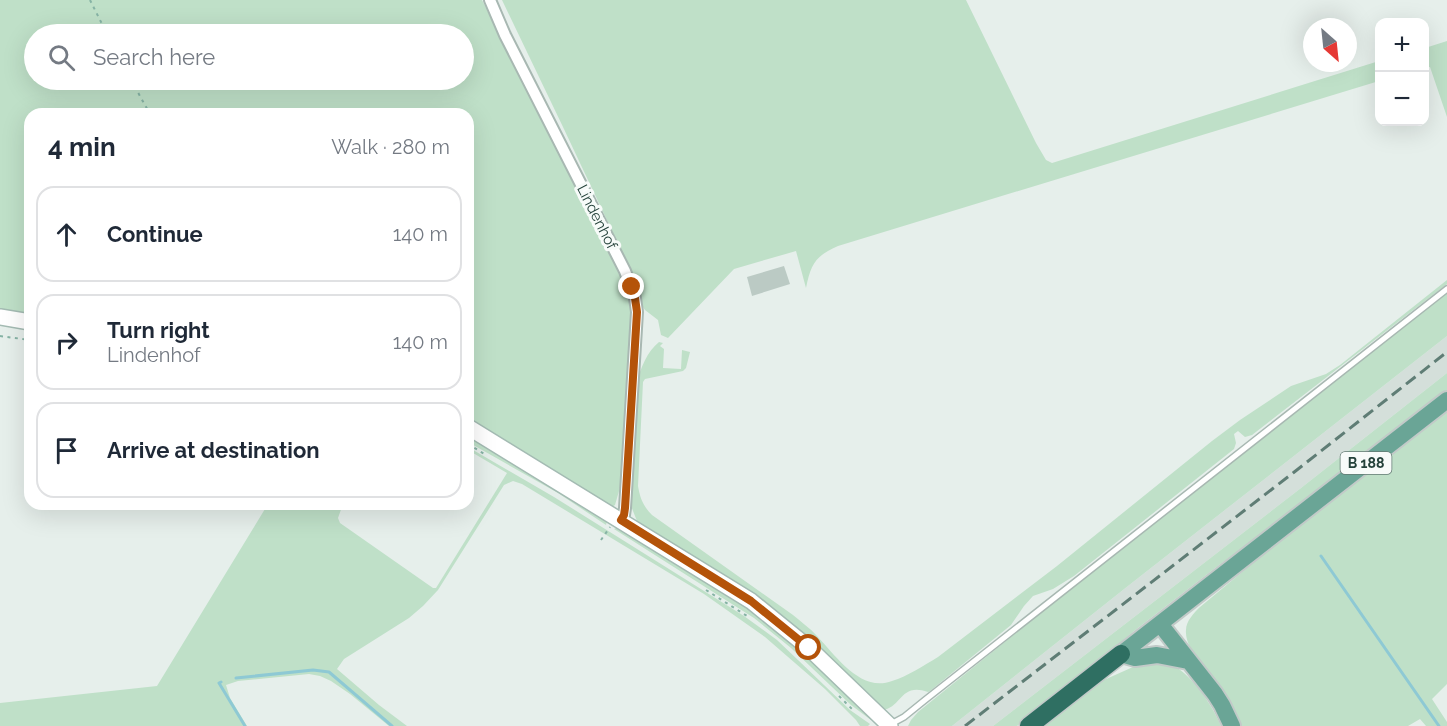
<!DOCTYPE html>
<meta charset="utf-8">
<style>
body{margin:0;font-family:Raleway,sans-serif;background:#f2f2f3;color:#1f2937}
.controls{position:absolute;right:18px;top:18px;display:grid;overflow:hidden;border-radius:12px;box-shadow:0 6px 24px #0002}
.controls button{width:54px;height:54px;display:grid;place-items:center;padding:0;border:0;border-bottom:2px solid #e0e1e3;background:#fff;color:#1f2937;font:30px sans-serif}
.compass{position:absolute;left:1303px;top:18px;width:54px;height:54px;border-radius:50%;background:#fff;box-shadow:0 6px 24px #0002;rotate:153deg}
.stop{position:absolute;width:18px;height:18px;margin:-14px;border:4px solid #b45309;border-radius:50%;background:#fff}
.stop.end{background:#b45309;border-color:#fff;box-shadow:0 2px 6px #0008}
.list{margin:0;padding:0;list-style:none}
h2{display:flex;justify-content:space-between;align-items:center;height:78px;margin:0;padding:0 24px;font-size:26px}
h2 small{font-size:20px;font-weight:400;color:#747a83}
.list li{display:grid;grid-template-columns:39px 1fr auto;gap:18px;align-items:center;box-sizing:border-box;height:96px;margin:0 12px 12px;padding:0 12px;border:2px solid #e0e1e3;border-radius:18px}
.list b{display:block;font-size:22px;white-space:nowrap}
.list p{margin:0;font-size:20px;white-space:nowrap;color:#747a83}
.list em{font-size:20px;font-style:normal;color:#747a83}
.icon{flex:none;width:33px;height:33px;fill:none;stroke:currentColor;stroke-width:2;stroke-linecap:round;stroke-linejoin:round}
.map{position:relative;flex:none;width:1447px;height:726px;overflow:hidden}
.search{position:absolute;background:#fff;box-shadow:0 6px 24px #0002;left:24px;top:24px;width:450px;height:66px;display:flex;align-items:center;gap:15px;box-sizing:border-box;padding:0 21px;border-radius:33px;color:#747a83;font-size:22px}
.panel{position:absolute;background:#fff;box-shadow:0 6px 24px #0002;left:24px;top:108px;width:450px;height:402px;border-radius:18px}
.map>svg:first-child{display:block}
.built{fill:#d4dfda}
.green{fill:#bfe0c8;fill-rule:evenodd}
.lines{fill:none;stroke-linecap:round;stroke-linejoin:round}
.stream{stroke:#8ec9d4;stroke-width:3}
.building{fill:#bbcac4}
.lane-casing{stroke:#a8b8b2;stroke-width:8}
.street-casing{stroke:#a8b8b2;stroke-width:14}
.secondary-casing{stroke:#a4bbb3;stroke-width:18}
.primary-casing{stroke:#c2cac8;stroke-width:20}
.highway-casing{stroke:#c2cac8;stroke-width:21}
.path{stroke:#86b3a5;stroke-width:2;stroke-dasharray:3 4.5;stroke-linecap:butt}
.lane{stroke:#fff;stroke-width:5}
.street{stroke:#fff;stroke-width:10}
.secondary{stroke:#fff;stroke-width:15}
.primary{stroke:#6aa596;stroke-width:16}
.highway{stroke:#2f6f62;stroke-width:18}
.rail{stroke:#5f7d75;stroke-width:3;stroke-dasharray:12 6;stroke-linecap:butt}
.route{stroke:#b45309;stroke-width:8}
.labels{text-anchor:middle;stroke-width:6;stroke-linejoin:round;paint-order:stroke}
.shield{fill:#f7fbf9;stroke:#637a73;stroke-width:1.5}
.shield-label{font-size:14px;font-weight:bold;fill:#24423a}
.street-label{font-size:15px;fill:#24423a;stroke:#f7fbf9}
</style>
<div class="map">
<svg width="1447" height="726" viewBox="0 0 1447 726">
<rect width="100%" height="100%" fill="#e6efeb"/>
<!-- built -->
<path class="built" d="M1447 336V373L1301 488 993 726H952L1128 586Z"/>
<!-- green -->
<path class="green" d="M0 0H482L603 241 628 292 632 305V323L626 384 621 484 615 505 612 507 468 421V114H30V318L0 313ZM34 34H464V80H34Z
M502 0H966L1036 143 1046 160 1052 163 1379 61V81L838 246C815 256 811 264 806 288L796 251 734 269 668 338 661 335 658 320 645 310 640 303 638 290 629 267 563 127Z
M1447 41V117L1430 67 1424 68 1425 48Z
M1447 280V284L1252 435 1245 437 1238 431 1234 434 1236 443 1234 449 1074 576 1053 589 1033 596 1024 606 1011 625 930 691 928 692C900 682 902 708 882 710L845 675 639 526 631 506 637 382C641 367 647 352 659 342L663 343 660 346 664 349 663 368 681 369 682 350 690 352 686 368 683 371 645 379 643 382 638 486C640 498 643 506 652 515L793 615C801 622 810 628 817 636 836 656 861 693 892 681 908 676 923 666 938 657L1057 566 1212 441 1240 420 1291 386 1326 374 1340 365Z
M1447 293V336L1128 586 952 726H908L911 720 918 712 1094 570Z
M1447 373V391L1278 522 1219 565 1134 631 1062 691 1017 726H993L1301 488Z
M1447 409V684L1432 699 1447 722V726H1426L1420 719 1408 726H1241C1237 714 1232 703 1225 693 1214 677 1184 651 1186 630 1186 621 1194 613 1200 607L1299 525Z
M468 433 607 521 606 525 558 493 468 442Z
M468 447 554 497 744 616 777 640 798 660 850 710 870 724 868 726H860L856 720 825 689 765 637 704 594 522 484 513 481 504 485 438 590 423 606 409 618 344 659 337 669 379 705 407 726H389L350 694 331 681 320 676 309 674 238 681 226 685 230 698 247 726H0V703L157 686 268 504H343L338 518 340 523 433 588H436L507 473 468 450Z
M620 526 740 600 800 647 871 716V720L851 705 791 648 754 618 614 529Z
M1145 663C1153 663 1162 661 1169 664 1190 671 1213 706 1221 726H1042L1095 684 1133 667Z"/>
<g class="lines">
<!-- stream -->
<path class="stream" d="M1321 556 1439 726
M236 678 313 670 329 672 392 726
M221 682 219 683 245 726"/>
</g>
<!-- building -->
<path class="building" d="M784 266 790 284 752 296 747 277Z"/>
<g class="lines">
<defs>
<path id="lane" d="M891 724 904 717 925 700 1447 289"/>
<path id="street" d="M490 0 505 35 625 271 635 298 637 312 625 508 624 515 621 520"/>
<path id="secondary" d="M0 317 30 322
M468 427 751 601 809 648 890 726"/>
<path id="primary" d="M1160 624 1215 694 1222 705 1232 726
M1121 654 1447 400
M1121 654 1135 658 1157 655 1188 661"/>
<path id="highway" d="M1029 726 1121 654"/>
</defs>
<!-- lane casing -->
<use href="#lane" class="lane-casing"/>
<!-- street casing -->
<use href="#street" class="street-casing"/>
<!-- secondary casing -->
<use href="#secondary" class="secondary-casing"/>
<!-- primary casing -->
<use href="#primary" class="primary-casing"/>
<!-- highway casing -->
<use href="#highway" class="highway-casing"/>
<!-- path -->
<path class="path" d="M90 0 107 34
M131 80 150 114
M0 336 30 340
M468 444 486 455
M601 540 610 527
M706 590 747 616
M839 696 854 711"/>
<!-- lane -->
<use href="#lane" class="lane"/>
<!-- street -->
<use href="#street" class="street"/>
<!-- secondary -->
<use href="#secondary" class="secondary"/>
<!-- primary -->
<use href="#primary" class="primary"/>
<!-- highway -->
<use href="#highway" class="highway"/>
<!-- rail -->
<path class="rail" d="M965 726 1293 473 1447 352"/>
</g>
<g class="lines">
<!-- route -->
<path class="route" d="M632 287 635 298 637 312 625 508 624 515 621 520 751 601 809 648"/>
</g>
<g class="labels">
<!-- shield labels -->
<rect class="shield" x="1340.5" y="452" width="51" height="22" rx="4.5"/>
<g class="shield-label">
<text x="1366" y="468">B 188</text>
</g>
<!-- street labels -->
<g class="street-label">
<text transform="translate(597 217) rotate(63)" y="5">Lindenhof</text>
</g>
</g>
</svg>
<div class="controls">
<button>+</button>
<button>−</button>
</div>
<svg class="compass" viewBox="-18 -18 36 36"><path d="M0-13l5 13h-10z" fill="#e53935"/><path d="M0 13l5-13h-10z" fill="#747a83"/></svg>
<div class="stop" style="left:809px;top:648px"></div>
<div class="stop end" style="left:632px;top:287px"></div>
<div class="search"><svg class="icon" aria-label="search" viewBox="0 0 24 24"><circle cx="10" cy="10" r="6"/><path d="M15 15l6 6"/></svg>Search here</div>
<section class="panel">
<h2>4 min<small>Walk · 280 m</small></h2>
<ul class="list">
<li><svg class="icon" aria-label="ahead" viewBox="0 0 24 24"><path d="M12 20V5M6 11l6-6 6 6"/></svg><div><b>Continue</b></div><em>140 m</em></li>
<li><svg class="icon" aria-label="right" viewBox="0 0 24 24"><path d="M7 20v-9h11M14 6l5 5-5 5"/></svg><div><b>Turn right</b><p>Lindenhof</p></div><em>140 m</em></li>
<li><svg class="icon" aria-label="arrive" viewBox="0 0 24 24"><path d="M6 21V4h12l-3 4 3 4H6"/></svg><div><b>Arrive at destination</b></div></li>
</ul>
</section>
</div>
